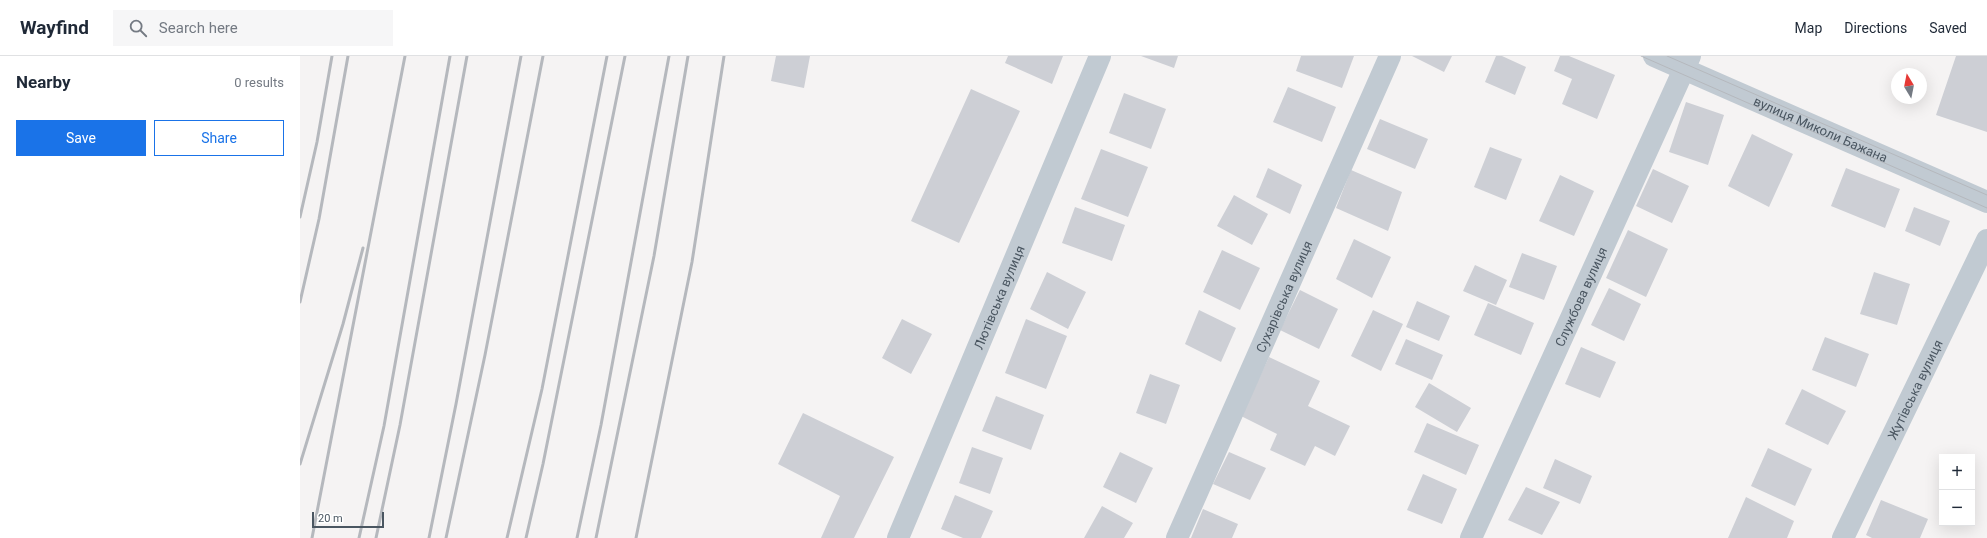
<!DOCTYPE html>
<meta charset="utf-8">
<style>
body{margin:0;font-family:Roboto,sans-serif;background:#f6f6f7;color:#1f2937}
.controls{position:absolute;right:12px;bottom:12px;display:grid;overflow:hidden;border-radius:0px;box-shadow:0 4px 16px #0002}
.controls button{width:36px;height:36px;display:grid;place-items:center;padding:0;border:0;border-bottom:1px solid #e0e1e3;background:#fff;color:#1f2937;font:20px sans-serif}
.compass{position:absolute;left:1591px;top:12px;width:36px;height:36px;border-radius:50%;background:#fff;box-shadow:0 4px 16px #0002;rotate:350deg}
.scale{position:absolute;left:12px;bottom:10px;width:72px;box-sizing:border-box;padding-left:4px;border:2px solid #4a5661;border-top:0;font-size:11px;line-height:14px;white-space:nowrap;color:#4a5661;-webkit-text-stroke:3px #fff;paint-order:stroke}
.list{margin:0;padding:0;list-style:none}
h2{display:flex;justify-content:space-between;align-items:center;height:52px;margin:0;padding:0 16px;font-size:17px}
h2 small{font-size:13px;font-weight:400;color:#747a83}
.actions{display:flex;gap:8px;padding:12px 16px}
.actions a{flex:1;padding:9px 0;border:1px solid #1a73e8;border-radius:0px;text-align:center;font-size:14px;color:#1a73e8}
.actions .main{background:#1a73e8;color:#fff}
.icon{flex:none;width:22px;height:22px;fill:none;stroke:currentColor;stroke-width:2;stroke-linecap:round;stroke-linejoin:round}
.map{position:relative;flex:none;width:1687px;height:482px;overflow:hidden}
header{display:flex;align-items:center;gap:24px;box-sizing:border-box;height:56px;padding:0 20px;background:#fff;border-bottom:1px solid #e0e1e3}
header strong{font-size:19px}
nav{display:flex;gap:22px;margin-inline-start:auto;font-size:14px}
.search{width:280px;height:36px;background:#f6f6f7;display:flex;align-items:center;gap:10px;box-sizing:border-box;padding:0 14px;border-radius:0px;color:#747a83;font-size:15px}
main{display:flex}
aside{flex:1;background:#fff}
.map>svg:first-child{display:block}
.building{fill:#cdcfd5}
.lines{fill:none;stroke-linecap:round;stroke-linejoin:round}
.minor{stroke:#c1cad2;stroke-width:22}
.tram{stroke:#b5b8bd;stroke-width:1}
.rail{stroke:#b5b8bd;stroke-width:3}
.labels{text-anchor:middle;stroke-width:3.5;stroke-linejoin:round;paint-order:stroke}
.street-label{font-size:13px;fill:#4a5661;stroke:#fff}
</style>
<header>
<strong>Wayfind</strong>
<div class="search"><svg class="icon" aria-label="search" viewBox="0 0 24 24"><circle cx="10" cy="10" r="6"/><path d="M15 15l6 6"/></svg>Search here</div>
<nav><a>Map</a><a>Directions</a><a>Saved</a></nav>
</header>
<main>
<aside>
<h2>Nearby<small>0 results</small></h2>
<ul class="list">
</ul>
<div class="actions"><a class="main">Save</a><a>Share</a></div>
</aside>
<div class="map">
<svg width="1687" height="482" viewBox="0 0 1687 482">
<rect width="100%" height="100%" fill="#f5f3f3"/>
<!-- building -->
<path class="building" d="M476 0H510L504 32 471 25Z
M708 0H763L752 28 705 7Z
M841 0H878L874 12Z
M1001 0H1054L1042 32 996 15Z
M1112 0H1152L1144 16Z
M1196 0H1202L1226 11 1215 39 1185 26Z
M1260 0H1269L1315 19 1297 63 1262 48 1272 23 1254 15Z
M1656 0H1687V76L1636 59Z
M988 31 1036 51 1022 86 973 66Z
M671 33 720 55 659 187 611 165Z
M824 37 866 53 851 93 809 77Z
M1386 46 1424 59 1408 109 1369 96Z
M1080 63 1128 83 1115 113 1067 93Z
M1452 78 1493 98 1469 151 1428 130Z
M1190 91 1222 103 1206 144 1174 131Z
M801 93 848 111 828 161 781 143Z
M968 112 1002 129 990 158 956 141Z
M1546 112 1600 133 1585 172 1531 150Z
M1353 113 1389 130 1372 167 1336 150Z
M1051 114 1102 136 1088 175 1036 152Z
M1260 119 1294 135 1274 180 1239 165Z
M934 139 968 158 952 189 917 170Z
M775 151 825 169 812 205 762 187Z
M1614 151 1650 165 1640 190 1605 175Z
M1328 174 1368 193 1346 241 1306 222Z
M1054 183 1091 201 1072 242 1036 223Z
M922 194 960 212 940 254 903 236Z
M1222 197 1257 210 1244 244 1209 231Z
M1175 209 1207 224 1196 249 1163 235Z
M747 216 786 236 768 273 730 253Z
M1574 216 1610 228 1597 269 1560 258Z
M1309 232 1341 248 1324 285 1291 269Z
M1000 234 1038 253 1019 293 980 274Z
M1117 245 1150 260 1139 285 1106 271Z
M1188 247 1234 267 1221 299 1174 279Z
M899 254 936 272 921 306 885 288Z
M1073 254 1103 268 1081 315 1051 300Z
M602 263 632 278 611 318 582 302Z
M726 263 767 280 746 333 705 317Z
M1525 281 1569 298 1556 331 1512 314Z
M1106 283 1143 299 1132 324 1095 308Z
M1281 291 1316 306 1300 342 1265 328Z
M969 301 1020 325 1008 350 1050 370 1035 400 1015 390 1005 410 970 394 977 378 941 360Z
M850 318 880 329 866 368 836 357Z
M1129 327 1171 352 1157 376 1115 351Z
M1502 333 1546 355 1528 389 1485 368Z
M696 340 744 359 731 394 682 375Z
M503 357 594 401 554 482H521L540 440 478 408Z
M1127 367 1179 389 1166 419 1114 396Z
M672 391 703 402 690 438 659 427Z
M1468 392 1512 413 1495 450 1451 430Z
M820 396 853 412 836 447 803 431Z
M929 396 966 412 950 444 913 428Z
M1255 403 1292 420 1280 448 1243 432Z
M1123 418 1157 433 1142 468 1107 454Z
M1226 431 1260 446 1242 479 1208 464Z
M655 439 693 455 681 482H663L641 473Z
M1446 441 1494 465 1487 482H1428Z
M1581 444 1628 463 1620 482H1572L1566 479Z
M802 450 833 467 824 482H784Z
M903 453 938 468 932 482H891Z"/>
<g class="lines">
<!-- minor -->
<g class="minor">
<path id="s1" d="M1354 0 1687 146"/>
<path id="s2" d="M598 482 800 0"/>
<path id="s3" d="M877 482 1090 0"/>
<path id="s4" d="M1171 482 1390 0"/>
<path id="s5" d="M1543 482 1687 184"/>
</g>
<!-- tram -->
<path class="tram" d="M1341 0 1687 152
M1367 0 1687 139"/>
<!-- rail -->
<path class="rail" d="M0 161 17 86 32 0
M0 246 19 163 48 0
M0 408 43 268 63 192
M12 482 105 0
M59 482 84 370 150 0
M76 482 100 369 167 0
M129 482 156 348 221 0
M146 482 185 299 243 0
M207 482 242 333 307 0
M226 482 243 408 325 0
M277 482 301 369 369 0
M296 482 354 200 388 0
M336 482 392 206 424 0"/>
</g>
<g class="labels">
<!-- street labels -->
<g class="street-label">
<text dy="5" stroke="none"><textPath href="#s1" startOffset="182">вулиця Миколи Бажана</textPath></text>
<text dy="5" stroke="none"><textPath href="#s2" startOffset="261">Лютівська вулиця</textPath></text>
<text dy="5" stroke="none"><textPath href="#s3" startOffset="264">Сухарівська вулиця</textPath></text>
<text dy="5" stroke="none"><textPath href="#s4" startOffset="265">Службова вулиця</textPath></text>
<text dy="5" stroke="none"><textPath href="#s5" startOffset="165">Жутівська вулиця</textPath></text>
</g>
</g>
</svg>
<div class="controls">
<button>+</button>
<button>−</button>
</div>
<svg class="compass" viewBox="-18 -18 36 36"><path d="M0-13l5 13h-10z" fill="#e53935"/><path d="M0 13l5-13h-10z" fill="#747a83"/></svg>
<div class="scale">20 m</div>
</div>
</main>
